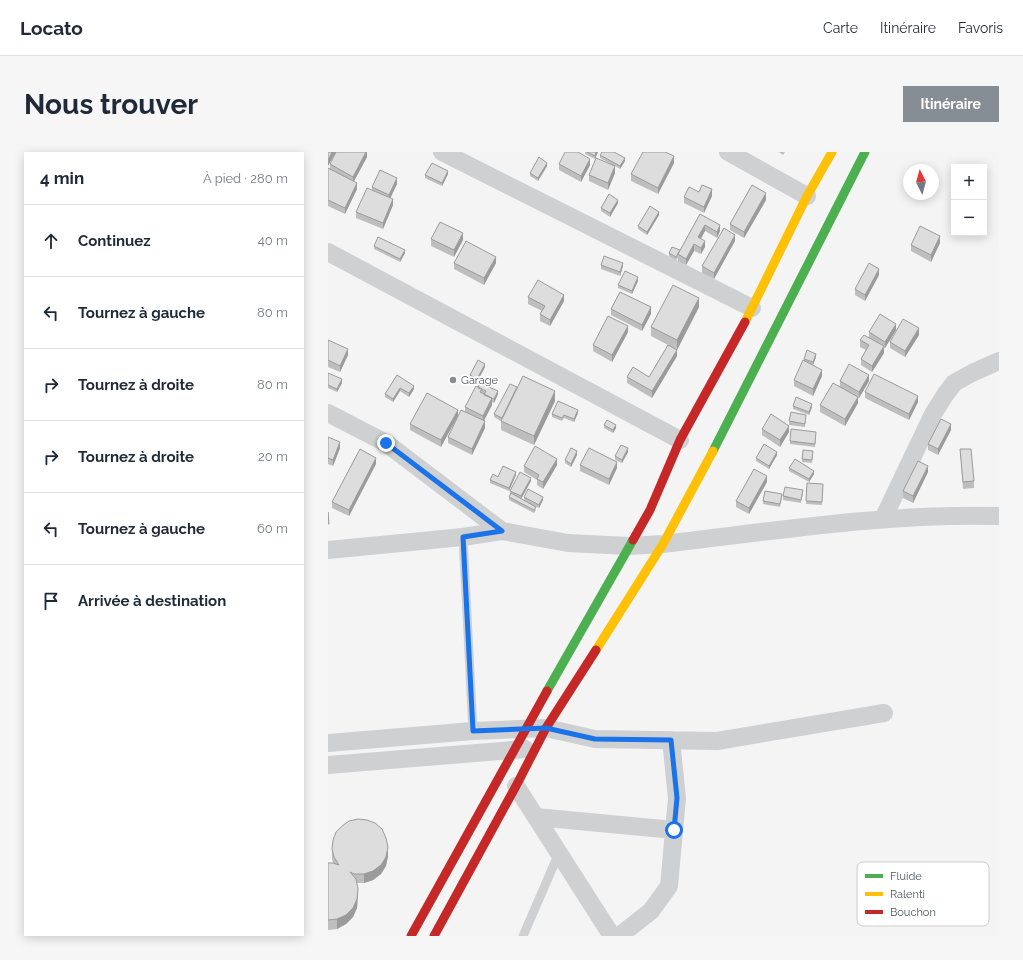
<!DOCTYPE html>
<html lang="fr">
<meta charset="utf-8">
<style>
body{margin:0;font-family:Raleway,sans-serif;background:#f6f6f7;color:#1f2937}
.controls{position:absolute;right:12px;top:12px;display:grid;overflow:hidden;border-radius:0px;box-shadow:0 2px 10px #0003}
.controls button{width:36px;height:36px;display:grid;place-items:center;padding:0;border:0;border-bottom:1px solid #e0e1e3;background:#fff;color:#1f2937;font:20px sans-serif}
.compass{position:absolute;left:575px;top:12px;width:36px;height:36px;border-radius:50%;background:#fff;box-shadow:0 2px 10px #0003;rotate:354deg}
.stop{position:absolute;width:12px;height:12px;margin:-9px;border:3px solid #1a73e8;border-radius:50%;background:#fff}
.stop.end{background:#1a73e8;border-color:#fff;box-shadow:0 1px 4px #0008}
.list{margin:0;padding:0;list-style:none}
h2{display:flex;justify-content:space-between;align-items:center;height:52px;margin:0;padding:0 16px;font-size:17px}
h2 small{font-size:13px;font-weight:400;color:#747a83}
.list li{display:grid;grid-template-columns:26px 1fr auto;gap:12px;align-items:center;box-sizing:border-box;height:72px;padding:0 16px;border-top:1px solid #e0e1e3}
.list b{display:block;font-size:15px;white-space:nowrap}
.list em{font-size:13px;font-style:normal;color:#747a83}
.icon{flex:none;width:22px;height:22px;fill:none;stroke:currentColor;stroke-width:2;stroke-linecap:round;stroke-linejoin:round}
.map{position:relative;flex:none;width:671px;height:784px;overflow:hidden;border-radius:0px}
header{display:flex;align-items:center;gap:24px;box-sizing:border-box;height:56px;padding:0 20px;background:#fff;border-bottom:1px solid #e0e1e3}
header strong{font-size:19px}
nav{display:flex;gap:22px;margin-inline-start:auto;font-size:14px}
.intro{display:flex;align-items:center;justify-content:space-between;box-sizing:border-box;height:96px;padding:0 24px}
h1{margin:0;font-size:28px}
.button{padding:10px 18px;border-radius:0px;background:#868d94;color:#fff;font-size:14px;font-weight:700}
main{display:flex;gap:24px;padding:0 24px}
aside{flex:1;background:#fff;border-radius:0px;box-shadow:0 2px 10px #0003}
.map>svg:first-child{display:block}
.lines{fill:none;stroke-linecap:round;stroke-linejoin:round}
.lane{stroke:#ced0d2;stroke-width:9}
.street{stroke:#ced0d2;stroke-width:18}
.fast{stroke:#4caf50;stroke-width:9}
.slow{stroke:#ffc107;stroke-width:9}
.jam{stroke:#c62828;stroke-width:9}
.wall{fill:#bebebf}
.shaded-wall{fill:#9b9b9b}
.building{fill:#ddddde;stroke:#9b9b9b}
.route{stroke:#1a73e8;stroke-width:5}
.poi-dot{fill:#868d94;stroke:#fff;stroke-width:1.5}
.labels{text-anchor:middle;stroke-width:3.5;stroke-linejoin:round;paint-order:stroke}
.poi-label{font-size:11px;fill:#4a5661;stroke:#fff;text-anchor:start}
.key{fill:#fff;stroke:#c9ccd0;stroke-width:1}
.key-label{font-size:11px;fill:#4a5661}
</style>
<header>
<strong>Locato</strong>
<nav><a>Carte</a><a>Itinéraire</a><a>Favoris</a></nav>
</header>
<div class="intro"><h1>Nous trouver</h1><a class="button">Itinéraire</a></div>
<main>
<aside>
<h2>4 min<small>À pied · 280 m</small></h2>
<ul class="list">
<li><svg class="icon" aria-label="ahead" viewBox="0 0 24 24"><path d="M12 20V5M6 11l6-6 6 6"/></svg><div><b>Continuez</b></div><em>40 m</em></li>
<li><svg class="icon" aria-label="left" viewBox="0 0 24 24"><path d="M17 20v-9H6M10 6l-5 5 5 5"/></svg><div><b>Tournez à gauche</b></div><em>80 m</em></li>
<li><svg class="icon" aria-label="right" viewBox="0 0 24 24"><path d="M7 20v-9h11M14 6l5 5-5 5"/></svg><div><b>Tournez à droite</b></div><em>80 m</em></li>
<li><svg class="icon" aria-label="right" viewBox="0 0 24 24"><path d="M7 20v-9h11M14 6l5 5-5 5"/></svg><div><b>Tournez à droite</b></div><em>20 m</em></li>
<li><svg class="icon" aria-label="left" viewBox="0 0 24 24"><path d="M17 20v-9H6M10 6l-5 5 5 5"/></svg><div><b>Tournez à gauche</b></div><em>60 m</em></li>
<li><svg class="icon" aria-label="arrive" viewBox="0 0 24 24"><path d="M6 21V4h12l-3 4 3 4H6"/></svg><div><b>Arrivée à destination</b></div></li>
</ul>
</aside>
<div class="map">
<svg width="671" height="784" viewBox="0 0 671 784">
<rect width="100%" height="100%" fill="#f4f4f4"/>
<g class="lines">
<!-- lane -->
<path class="lane" d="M135 385 145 579
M195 784 231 701"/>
<!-- street -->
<path class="street" d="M114 0 424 156
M400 0 479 44
M0 100 352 288
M0 261 58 291 174 379
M555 367 605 262 617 243 626 231 644 221 671 209
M0 398 135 385 174 379 240 391 301 394 335 392C447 379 559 361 671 364
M0 591 145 579 218 576 267 587 389 589 556 561
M0 613 197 597
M188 634 284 784
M208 665 346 678
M291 784 323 759 341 734 349 646 343 588"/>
<!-- fast -->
<path class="fast" d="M385 299 537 0
M219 539 305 388"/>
<!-- slow -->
<path class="slow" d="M417 170 479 44 504 0
M268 498 335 392 385 299"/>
<!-- jam -->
<path class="jam" d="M305 388 322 358 352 288 417 170
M83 784 219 539
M106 784 188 634 218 576 268 498"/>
</g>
<!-- wall -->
<path class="wall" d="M39 0V5L26 29 29 37 17 62 0 54V16L2 17V12Z
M257 0H270L267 7 257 2Z
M451 0H457L455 3Z
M272 3 297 9 292 17 287 14V21L280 38 261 29V23L286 14 272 6Z
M346 11 330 42 303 29V22Z
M231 12 262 13 253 30 231 18Z
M219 14 210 29 202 24V21Z
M120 22 114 34 97 26V23Z
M69 32 62 46 65 53 55 77 28 66V60L44 38V35Z
M371 40 384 44 376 61 356 51V45Z
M438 48 416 86 402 78V72Z
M290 51 282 65 273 59V56Z
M372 62 392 79 389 86 377 79 373 87 377 95 373 102 366 99 358 113 350 109V106L348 108 341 104V101L352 98Z
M331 63 319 83 310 77V74Z
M103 87 135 88 126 105 103 94Z
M407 89 386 127 374 121V114Z
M612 91 603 110 583 99V93Z
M46 94 77 101 72 110 46 97Z
M126 111H168L156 133 126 117Z
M273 113 295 114 292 124 273 117Z
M551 123 537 149 527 143V137Z
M310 129 304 142 290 136V133Z
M200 145 236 149 222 174 212 169V162L214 159 200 152Z
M371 155 349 198 341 194 349 204 324 246 299 231V225H321L340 193 323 184V175Z
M283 157 323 162 314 179 283 163Z
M568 178 557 196H556V201L544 220 533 213V207L538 198 532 195V188L541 185V180Z
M300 180 284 210 265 199V193Z
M591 183 577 205 562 196V190Z
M0 188 20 203 12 220 0 215Z
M488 205 485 213 494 224 485 244 466 234V228L476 209V207Z
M157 215 149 230 142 226V223Z
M0 221 14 231 9 240 0 236Z
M69 223 86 237 81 245 72 239 65 250 57 245V242Z
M512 229H541L531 246H530V251L517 274 492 260V253L512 235Z
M189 235 227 249 206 293 173 278V269L166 265V262Z
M150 236 170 242 166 251 164 250V253L156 269 157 276 144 303 120 291V285L137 260V255Z
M537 240 590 250 581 268 537 246Z
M465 254 484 255 481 263 465 257Z
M130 258 113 295 82 278V272Z
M250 261 246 270 236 266 234 269 224 265V262Z
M478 266 477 275 461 273V269Z
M276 273 288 276 285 281 276 276Z
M434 277 461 280 452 295 434 283Z
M623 278 610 303 600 298V292Z
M488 283 487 295 462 292V289Z
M0 285 12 296 5 314 0 312Z
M632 297 646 329V336L635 337Z
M300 300 294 311 287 308V304Z
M485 302 484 311 474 310V307Z
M249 303 243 315 237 311V308Z
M449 303 441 317 428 309V306Z
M48 312 21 364 4 356V350Z
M229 313 215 337 209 333V328L196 320V314Z
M252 313 289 316 281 333 252 319Z
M461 316 486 322 481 330 461 319Z
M600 320 585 351 575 346V339Z
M188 323 181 339 162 331V328L170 325Z
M203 329 193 347 196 348V345L215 348 211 356 206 354 208 358 206 361 181 348V345L182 342V339Z
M439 330 421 362 408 355V349Z
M479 331 495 332 494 353 478 352Z
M475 341 473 351 455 348V344Z
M454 346 452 355 435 352V349Z
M4 697 60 704 58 714 53 722 45 728 36 731H28L30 746 29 756 25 765 18 772 9 777 0 778V711H5L4 706Z"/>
<!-- shaded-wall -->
<path class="shaded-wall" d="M4 0H8L0 14V8Z
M38 0H39V5L25 31V25Z
M268 0H270L267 7V4Z
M346 4V11L330 42V36Z
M297 6V9L292 17V14Z
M262 7V13L253 30V24Z
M219 11V14L210 29V26Z
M287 14V21L280 38V31Z
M120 19V22L114 34V31Z
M69 26V32L61 49V43Z
M29 31V37L17 62V56Z
M384 37V44L376 61V55Z
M438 41V48L416 86V80Z
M65 47V53L55 77V71Z
M290 48V51L282 65V61Z
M331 60V63L319 83V80Z
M377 73V79L370 91V85Z
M392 73V79L389 86V80Z
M135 81V88L126 105V98Z
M407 83V89L386 127V121Z
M612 84V91L603 110V103Z
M377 89V95L373 102V96Z
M366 92V99L358 113V107Z
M77 98V101L72 110V107Z
M168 105V111L156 133V126Z
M295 111V114L292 124V120Z
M551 117V123L537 149V143Z
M310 125V129L304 142V139Z
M236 143V149L222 174V168Z
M371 146V155L349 198V188Z
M323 155V162L314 179V173Z
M568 172V178L557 196V190Z
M300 174V180L284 210V203Z
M591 176V183L577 205V199Z
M556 194V201L544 220V214Z
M20 197V203L12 220V214Z
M349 198V204L324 246V239Z
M488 202V205L485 213V210Z
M157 212V215L149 230V227Z
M494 218V224L485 244V237Z
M541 223V229L531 246V240Z
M14 227V231L9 240V237Z
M86 234V237L81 245V241Z
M72 236V239L65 250V247Z
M170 239V242L166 251V247Z
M227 239V249L206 293V284Z
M590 244V250L581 268V262Z
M530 245V251L517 274V267Z
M164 246V253L155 270V264Z
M484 252V255L481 263V260Z
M130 258V264L113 295V288Z
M250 258V261L246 270V267Z
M157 269V276L144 303V297Z
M623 272V278L610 303V297Z
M288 273V276L285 281V278Z
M461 274V280L452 295V288Z
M12 290V296L5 314V308Z
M300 296V300L294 311V308Z
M249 299V303L243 315V312Z
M449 300V303L441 317V314Z
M48 306V312L21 364V358Z
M229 307V313L215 337V330Z
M289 310V316L281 333V327Z
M600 314V320L585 351V344Z
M486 319V322L481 330V327Z
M188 320V323L181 339V336Z
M439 324V330L421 362V356Z
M203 326V329L193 347V344Z
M215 345V348L211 356V353Z
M60 695V704L58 714 53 722 45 728 36 731V722Z
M30 737 29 756 25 765 18 772 9 777V767Z"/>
<!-- building -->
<path class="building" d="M0 0H4L0 8Z
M8 0H38L25 25 2 12Z
M237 0H250L262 7 253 24 231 12Z
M259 0H268L267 4Z
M274 0H286L297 6 292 14 272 3Z
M315 0H337L346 4 330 36 303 22Z
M211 5 219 11 210 26 202 21Z
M268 6 287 14 280 31 261 23Z
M104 11 120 19 114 31 97 23Z
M0 16 29 31 17 56 0 48Z
M52 18 69 26 61 43 44 35Z
M374 33 384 37 376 55 356 45 361 35 371 40Z
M424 33 438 41 416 80 402 72Z
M39 36 65 47 55 71 28 60Z
M281 42 290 48 282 61 273 56Z
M322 54 331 60 319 80 310 74Z
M372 62 392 73 389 80 377 73 370 85 377 89 373 96 366 92 358 107 350 102Z
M112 70 135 81 126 98 103 87Z
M592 74 612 84 603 103 583 93Z
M396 76 407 83 386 121 374 114Z
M50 85 77 98 72 107 46 94Z
M138 89 168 105 156 126 126 111Z
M344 95 352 98 348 105 341 101Z
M276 104 295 111 292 120 273 113Z
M541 111 551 117 537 143 527 137Z
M297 119 310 125 304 139 290 133Z
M210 128 236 143 222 168 212 162 217 154 200 145Z
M345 133 371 146 349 188 323 175Z
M292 140 323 155 314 173 283 157Z
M552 162 568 172 557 190 541 180Z
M280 164 300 174 284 203 265 193Z
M575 167 591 176 577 199 562 190Z
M536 183 556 194 544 214 533 207 541 193 532 188Z
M0 188 20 197 12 214 0 208Z
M340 193 349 198 324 239 299 225 305 215 321 225Z
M479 198 488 202 485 210 476 207Z
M150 208 157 212 149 227 142 223Z
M475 208 494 218 485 237 466 228Z
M521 212 541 223 531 240 512 229Z
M0 221 14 227 9 237 0 233Z
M546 222 590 244 581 262 537 240Z
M69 223 86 234 81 241 72 236 65 247 57 242Z
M195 224 227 239 206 284 173 269Z
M152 231 170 239 166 247 156 243 158 239 150 236Z
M505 231 530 245 517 267 492 253Z
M182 232 189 235 174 266 166 262Z
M148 234 154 237 152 240 164 246 155 264 137 255Z
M99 241 130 258 113 288 82 272Z
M468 245 484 252 481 260 465 254Z
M230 249 250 258 246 267 236 263 234 266 224 262Z
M133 258 157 269 144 297 120 285Z
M463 260 478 263 477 272 461 269Z
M443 262 461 274 452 288 434 277Z
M613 267 623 272 610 297 600 292Z
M279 268 288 273 285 278 276 273Z
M463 277 488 280 487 292 462 289Z
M0 285 12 290 5 308 0 306Z
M436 292 449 300 441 314 428 306Z
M293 293 300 296 294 308 287 304Z
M207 294 229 307 215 330 209 327 211 323 196 314Z
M243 296 249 299 243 312 237 308Z
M261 296 289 310 281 327 252 313Z
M32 297 48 306 21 358 4 350Z
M632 297H643L646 329 635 330Z
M475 298 485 299 484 308 474 307Z
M467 307 486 319 481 327 461 316Z
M590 309 600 314 585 344 575 339Z
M175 314 188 320 181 336 162 328 165 322 170 325Z
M426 317 439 324 421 356 408 349Z
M192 320 203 326 193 344 182 339Z
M479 331 495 332 494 350 478 349Z
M457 335 475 338 473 348 455 344Z
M200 337 215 345 211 353 196 345Z
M437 339 454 342 452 352 435 349Z
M183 341 208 355 206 358 181 345Z
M0 360 1 372H0Z
M30 667 39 668 47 671 54 677 58 686 60 695 58 705 53 713 45 719 36 722H26L22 720 28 727 30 737 29 747 25 756 18 763 9 767 0 768V711H5L11 713 6 705 4 697 5 688 8 680 14 674 21 669Z"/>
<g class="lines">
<!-- route -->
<path class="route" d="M58 291 174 379 135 385 145 579 218 576 267 587 343 588 349 646 346 678"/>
</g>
<!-- markers -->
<circle class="poi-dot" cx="125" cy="228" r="4"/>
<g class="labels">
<!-- poi labels -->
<g class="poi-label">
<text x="133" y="232">Garage</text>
</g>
</g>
<!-- legend -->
<rect x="529" y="710" width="132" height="64" rx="6" class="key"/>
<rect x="537" y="722" width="18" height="4" fill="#4caf50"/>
<rect x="537" y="740" width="18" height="4" fill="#ffc107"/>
<rect x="537" y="758" width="18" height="4" fill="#c62828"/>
<g class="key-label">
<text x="562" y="728">Fluide</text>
<text x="562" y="746">Ralenti</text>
<text x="562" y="764">Bouchon</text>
</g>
</svg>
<div class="controls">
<button>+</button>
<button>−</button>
</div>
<svg class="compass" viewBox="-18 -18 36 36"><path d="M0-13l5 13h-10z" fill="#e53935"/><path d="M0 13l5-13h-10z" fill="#747a83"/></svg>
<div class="stop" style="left:346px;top:678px"></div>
<div class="stop end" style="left:58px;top:291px"></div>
</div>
</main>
